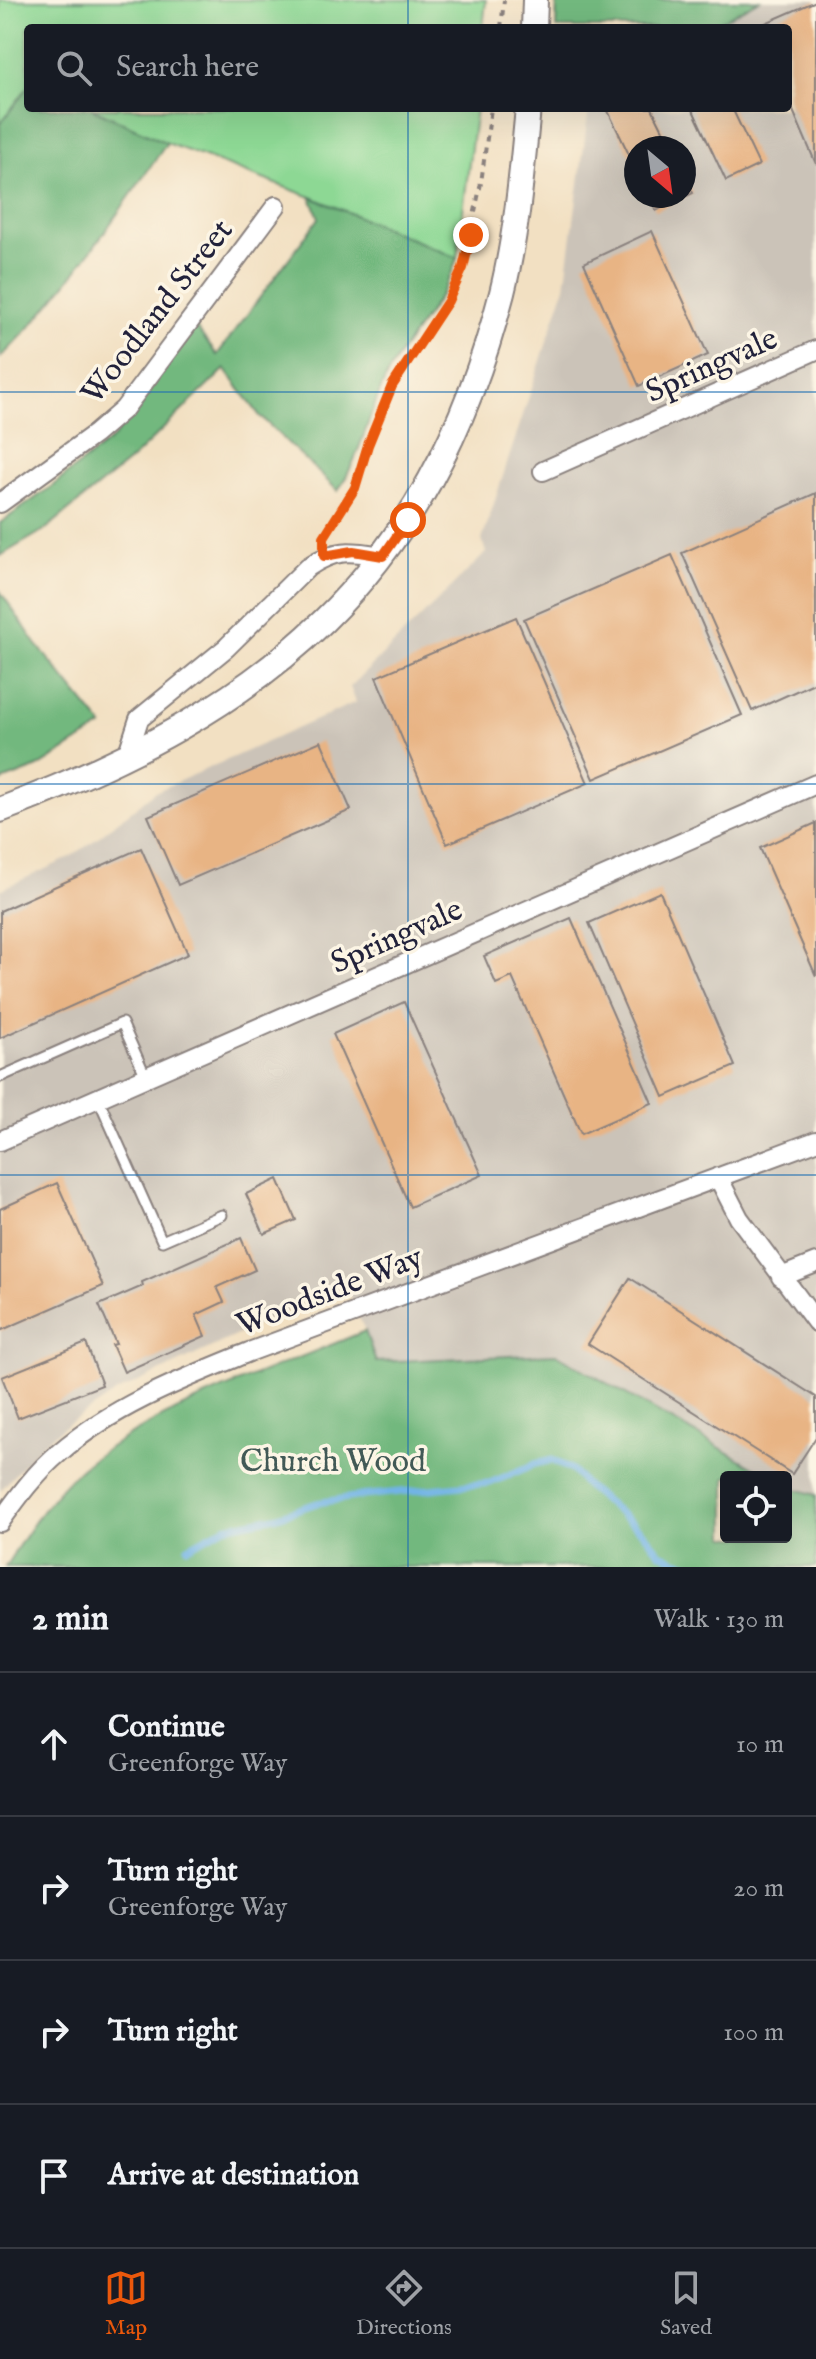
<!DOCTYPE html>
<meta charset="utf-8">
<style>
body{margin:0;font-family:"IM FELL English",serif;background:#20242c;color:#f1f3f6}
.controls{position:absolute;right:24px;bottom:24px;display:grid;overflow:hidden;border-radius:8px;box-shadow:0 8px 32px #0002}
.controls button{width:72px;height:72px;display:grid;place-items:center;padding:0;border:0;border-bottom:2px solid #363941;background:#171b24;color:#f1f3f6;font:40px sans-serif}
.compass{position:absolute;left:624px;top:136px;width:72px;height:72px;border-radius:50%;background:#171b24;box-shadow:0 8px 32px #0002;rotate:151deg}
.stop{position:absolute;width:24px;height:24px;margin:-18px;border:6px solid #ea580c;border-radius:50%;background:#fff}
.stop.end{background:#ea580c;border-color:#fff;box-shadow:0 2px 8px #0008}
.list{margin:0;padding:0;list-style:none}
h2{display:flex;justify-content:space-between;align-items:center;height:104px;margin:0;padding:0 32px;font-size:34px}
h2 small{font-size:26px;font-weight:400;color:#9ea1a6}
.list li{display:grid;grid-template-columns:52px 1fr auto;gap:24px;align-items:center;box-sizing:border-box;height:144px;padding:0 32px;border-top:2px solid #363941}
.list b{display:block;font-size:30px;white-space:nowrap}
.list p{margin:0;font-size:26px;white-space:nowrap;color:#9ea1a6}
.list em{font-size:26px;font-style:normal;color:#9ea1a6}
.icon{flex:none;width:44px;height:44px;fill:none;stroke:currentColor;stroke-width:2;stroke-linecap:round;stroke-linejoin:round}
.map{position:relative;flex:none;width:816px;height:1567px;overflow:hidden}
.search{position:absolute;background:#171b24;box-shadow:0 8px 32px #0002;left:24px;right:24px;top:24px;height:88px;display:flex;align-items:center;gap:20px;box-sizing:border-box;padding:0 28px;border-radius:8px;color:#9ea1a6;font-size:30px}
.sheet{height:680px;background:#171b24}
nav{display:flex;justify-content:space-around;align-items:center;box-sizing:border-box;height:112px;border-top:2px solid #363941;background:#171b24;font-size:22px;color:#9ea1a6}
nav a{display:grid;justify-items:center;gap:4px}
nav .on{color:#ea580c}
.map>svg:first-child{display:block}
.industrial{fill:#cbc3b8;fill-rule:evenodd}
.green{fill:#8dd894;stroke:#587d68;stroke-width:2}
.forest{fill:#72b87e;stroke:#4a6d5c;stroke-width:2}
.lines{fill:none;stroke-linecap:round;stroke-linejoin:round}
.stream{stroke:#71b4e6;stroke-width:7}
.building{fill:#e8b484}
.service-casing{stroke:#8a817e;stroke-width:13}
.minor-casing{stroke:#8a817e;stroke-width:22}
.tertiary-casing{stroke:#8a817e;stroke-width:28}
.path{stroke:#8a817e;stroke-width:4;stroke-dasharray:6 6;stroke-linecap:butt}
.service{stroke:#fff;stroke-width:9}
.minor{stroke:#fff;stroke-width:18}
.tertiary{stroke:#fff;stroke-width:24}
.route{stroke:#ea580c;stroke-width:10}
.grid{fill:none;stroke:#1f6fb2;stroke-width:2;stroke-opacity:0.55}
.labels{text-anchor:middle;stroke-width:7;stroke-linejoin:round;paint-order:stroke}
.street-label{font-size:32px;fill:#22223b;stroke:#fcf5e5}
.park-label{font-size:32px;fill:#425956;stroke:#fcf5e5}
</style>
<div class="map">
<svg width="816" height="1567" viewBox="0 0 816 1567">
<rect width="100%" height="100%" fill="#fcf5e5"/>
<filter id="ink" filterUnits="userSpaceOnUse"><feTurbulence type="fractalNoise" baseFrequency=".0125" numOctaves="2"/><feDisplacementMap in="SourceGraphic" scale="16" xChannelSelector="R" yChannelSelector="G"/><feConvolveMatrix kernelMatrix="1 2 1 2 8 2 1 2 1" color-interpolation-filters="sRGB"/></filter>
<filter id="wash" filterUnits="userSpaceOnUse"><feTurbulence type="fractalNoise" baseFrequency=".006" numOctaves="4" result="noise"/><feDisplacementMap in="SourceGraphic" scale="32" xChannelSelector="R" yChannelSelector="G"/><feGaussianBlur stdDeviation="1.8" result="paint"/><feColorMatrix in="noise" values="0 0 0 0 0 0 0 0 0 0 0 0 0 0 0 0 0 1.4 0 .05"/><feComposite in="paint" operator="in"/></filter>
<g filter="url(#wash)">
<rect width="100%" height="100%" fill="#f2e0c2"/>
<!-- industrial -->
<path class="industrial" d="M759 0H816V1495L791 1488 786 1486V1477H771L556 1354 376 1362 365 1331 344 1284 115 1393 62 1428 38 1448 0 1491V890L65 860 87 846 155 792 356 702 350 687 486 553 482 540 565 287 589 108H788V28H709ZM636 148H684V196H636Z"/>
<!-- green -->
<path class="green" d="M0 0H486L483 28H28V87L0 124Z
M91 108H476L457 258 311 197 167 143Z"/>
<!-- forest -->
<path class="forest" d="M557 0H759L709 28H556Z
M28 87V108H91L167 143C116 215 64 296 0 358V124Z
M311 197 457 258C444 302 411 331 390 370 369 409 362 454 338 491L260 416 225 369 133 458 46 529 0 556V523L51 487 113 438 194 325 217 355 319 218Z
M0 591 37 645 103 726 38 767 0 782Z
M365 1331 376 1362 556 1354 771 1477H726V1537H786V1486L816 1495V1567H5C30 1528 55 1486 94 1458 169 1404 279 1367 365 1331Z"/>
<g class="lines">
<!-- stream -->
<path class="stream" d="M188 1547 225 1527 275 1517 317 1503 361 1496 490 1483 535 1464 552 1460 572 1470 586 1486 643 1532 660 1553 675 1561 699 1567"/>
</g>
<g id="blocks">
<!-- building -->
<path class="building" d="M816 1V164L788 99V28H754Z
M613 108H652L672 148H636V169L608 111Z
M692 108H732L759 165 726 181Z
M684 174 693 193 656 211 649 196H684Z
M652 231 708 355 639 386 584 263Z
M816 493V682L752 711 682 553Z
M672 555 742 715 594 779 524 619Z
M516 617 588 783 447 844 376 677Z
M321 741 351 810 178 885 148 816Z
M816 823V976L760 848Z
M141 848 188 954 0 1038V911Z
M660 892 735 1066 664 1097 589 923Z
M571 918 652 1103 581 1134 512 977 496 984 484 956Z
M404 1002 482 1175 410 1207 333 1034Z
M278 1179 296 1220 264 1234 246 1194Z
M57 1183 103 1286 0 1331V1209Z
M241 1238 255 1270 217 1287 224 1302 196 1315 205 1336 124 1372 112 1345 116 1344 99 1305 143 1286 142 1282Z
M630 1278 816 1397V1437L792 1474 588 1344Z
M86 1343 102 1385 18 1418 2 1377Z"/>
</g>
</g>
<g filter="url(#ink)">
<use href="#blocks" fill-opacity="0" stroke="#8a817e" stroke-width="2"/>
<g class="lines">
<defs>
<path id="service" d="M0 1077 122 1023 146 1077
M98 1098 162 1241 222 1215"/>
<path id="minor" d="M543 471 816 350
M0 503 95 434 124 409 276 206
M127 756 139 719 226 648 308 567C336 548 351 551 383 556
M0 1141 816 784
M718 1177 739 1218 816 1322
M781 1277 816 1263
M0 1522C18 1497 36 1472 60 1452 115 1405 183 1379 249 1352L816 1141"/>
<path id="tertiary" d="M534 28 535 0
M0 810C268 709 428 579 502 293 517 233 522 170 528 108"/>
</defs>
<!-- service casing -->
<use href="#service" class="service-casing"/>
<!-- minor casing -->
<use href="#minor" class="minor-casing"/>
<!-- tertiary casing -->
<use href="#tertiary" class="tertiary-casing"/>
<!-- path -->
<path class="path" d="M501 28 504 0
M325 536 355 488 368 445 392 386 448 301 463 268 481 183 491 108"/>
<!-- service -->
<use href="#service" class="service"/>
<!-- minor -->
<use href="#minor" class="minor"/>
<!-- tertiary -->
<use href="#tertiary" class="tertiary"/>
</g>
</g>
<g class="lines" filter="url(#ink)">
<!-- route -->
<path class="route" d="M408 520 383 556 353 551 324 556V537L355 488 368 445 392 386 448 301 463 268 471 235"/>
</g>
<!-- grid -->
<path class="grid" d="M408 0V28M408 108V1567M0 392H816M0 784H816M0 1175H816"/>
<g class="labels">
<!-- street labels -->
<g class="street-label">
<text transform="translate(156 311) rotate(-52)" y="11">Woodland Street</text>
<text transform="translate(711 364) rotate(-24)" y="11">Springvale</text>
<text transform="translate(396 935) rotate(-24)" y="11">Springvale</text>
<text transform="translate(329 1290) rotate(-21)" y="11">Woodside Way</text>
</g>
<!-- park labels -->
<g class="park-label">
<text x="333" y="1471">Church Wood</text>
</g>
</g>
</svg>
<div class="controls">
<button><svg class="icon" aria-label="locate" viewBox="0 0 24 24"><circle cx="12" cy="12" r="6"/><path d="M12 2v4M12 18v4M2 12h4M18 12h4"/></svg></button>
</div>
<svg class="compass" viewBox="-18 -18 36 36"><path d="M0-13l5 13h-10z" fill="#e53935"/><path d="M0 13l5-13h-10z" fill="#9ea1a6"/></svg>
<div class="stop" style="left:408px;top:520px"></div>
<div class="stop end" style="left:471px;top:235px"></div>
<div class="search"><svg class="icon" aria-label="search" viewBox="0 0 24 24"><circle cx="10" cy="10" r="6"/><path d="M15 15l6 6"/></svg>Search here</div>
</div>
<section class="sheet">
<h2>2 min<small>Walk · 130 m</small></h2>
<ul class="list">
<li><svg class="icon" aria-label="ahead" viewBox="0 0 24 24"><path d="M12 20V5M6 11l6-6 6 6"/></svg><div><b>Continue</b><p>Greenforge Way</p></div><em>10 m</em></li>
<li><svg class="icon" aria-label="right" viewBox="0 0 24 24"><path d="M7 20v-9h11M14 6l5 5-5 5"/></svg><div><b>Turn right</b><p>Greenforge Way</p></div><em>20 m</em></li>
<li><svg class="icon" aria-label="right" viewBox="0 0 24 24"><path d="M7 20v-9h11M14 6l5 5-5 5"/></svg><div><b>Turn right</b></div><em>100 m</em></li>
<li><svg class="icon" aria-label="arrive" viewBox="0 0 24 24"><path d="M6 21V4h12l-3 4 3 4H6"/></svg><div><b>Arrive at destination</b></div></li>
</ul>
</section>
<nav>
<a class="on"><svg class="icon" aria-label="map" viewBox="0 0 24 24"><path d="M3 6l6-2 6 2 6-2v14l-6 2-6-2-6 2zM9 4v14M15 6v14"/></svg>Map</a>
<a><svg class="icon" aria-label="directions" viewBox="0 0 24 24"><path d="M12 3l9 9-9 9-9-9zM9 14v-3h6M13 9l2 2-2 2"/></svg>Directions</a>
<a><svg class="icon" aria-label="saved" viewBox="0 0 24 24"><path d="M7 4h10v16l-5-4-5 4z"/></svg>Saved</a>
</nav>
